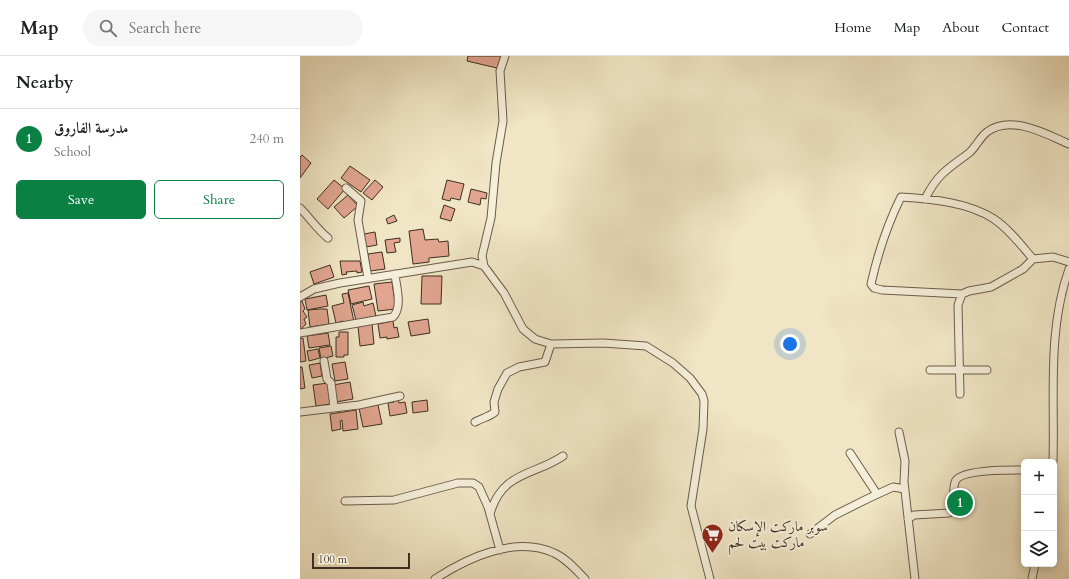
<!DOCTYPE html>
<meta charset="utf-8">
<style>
body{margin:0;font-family:Cardo,Amiri,serif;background:#f6f6f6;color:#202124}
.controls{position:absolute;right:12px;bottom:12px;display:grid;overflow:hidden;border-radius:6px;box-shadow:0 2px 10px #0003}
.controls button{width:36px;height:36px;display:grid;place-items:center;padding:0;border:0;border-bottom:1px solid #e0e0e0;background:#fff;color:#202124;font:20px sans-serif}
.scale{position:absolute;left:12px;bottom:10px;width:98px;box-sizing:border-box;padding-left:4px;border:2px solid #3d2f23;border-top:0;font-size:11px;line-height:14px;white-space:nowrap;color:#3d2f23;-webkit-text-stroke:3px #f5eed9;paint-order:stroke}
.you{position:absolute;left:490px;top:288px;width:14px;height:14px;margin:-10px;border:3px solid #fff;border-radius:50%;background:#1a73e8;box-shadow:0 0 0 6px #1a73e833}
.badge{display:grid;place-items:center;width:26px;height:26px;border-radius:50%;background:#0b8043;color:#fff;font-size:13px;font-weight:700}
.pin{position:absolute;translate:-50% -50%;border:2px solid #fff;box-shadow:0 1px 4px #0006}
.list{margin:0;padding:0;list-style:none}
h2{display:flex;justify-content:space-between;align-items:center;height:52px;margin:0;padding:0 16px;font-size:17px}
h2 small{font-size:13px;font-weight:400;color:#757577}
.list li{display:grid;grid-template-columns:26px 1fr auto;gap:12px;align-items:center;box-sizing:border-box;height:60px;padding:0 16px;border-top:1px solid #e0e0e0}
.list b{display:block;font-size:15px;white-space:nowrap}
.list p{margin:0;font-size:13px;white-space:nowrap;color:#757577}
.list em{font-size:13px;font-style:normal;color:#757577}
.actions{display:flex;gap:8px;padding:12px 16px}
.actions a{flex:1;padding:9px 0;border:1px solid #0b8043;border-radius:6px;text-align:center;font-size:14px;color:#0b8043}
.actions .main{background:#0b8043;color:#fff}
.icon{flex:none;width:22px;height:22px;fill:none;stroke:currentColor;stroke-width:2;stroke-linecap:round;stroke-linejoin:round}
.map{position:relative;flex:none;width:769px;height:523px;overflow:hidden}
header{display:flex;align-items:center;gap:24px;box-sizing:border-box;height:56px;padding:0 20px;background:#fff;border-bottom:1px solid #e0e0e0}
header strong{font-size:19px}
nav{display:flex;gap:22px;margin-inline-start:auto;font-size:14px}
.search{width:280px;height:36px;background:#f6f6f6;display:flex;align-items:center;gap:10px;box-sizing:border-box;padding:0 14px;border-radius:22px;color:#757577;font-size:15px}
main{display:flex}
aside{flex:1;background:#fff}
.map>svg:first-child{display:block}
.building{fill:#e1a590;stroke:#3d2f23}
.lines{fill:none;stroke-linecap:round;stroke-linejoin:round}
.minor-casing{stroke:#6a5c4b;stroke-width:9}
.minor{stroke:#f5eed9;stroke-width:7}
.labels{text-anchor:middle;stroke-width:4;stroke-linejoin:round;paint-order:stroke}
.poi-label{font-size:14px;fill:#3d2f23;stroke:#f5eed9;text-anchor:start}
</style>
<header>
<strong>Map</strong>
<div class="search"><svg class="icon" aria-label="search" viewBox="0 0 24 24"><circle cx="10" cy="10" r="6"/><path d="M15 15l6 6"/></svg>Search here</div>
<nav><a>Home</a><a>Map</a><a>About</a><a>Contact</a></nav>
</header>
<main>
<aside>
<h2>Nearby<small></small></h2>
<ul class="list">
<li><span class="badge">1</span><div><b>مدرسة الفاروق</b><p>School</p></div><em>240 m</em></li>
</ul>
<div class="actions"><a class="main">Save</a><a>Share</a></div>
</aside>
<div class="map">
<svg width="769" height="523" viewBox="0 0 769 523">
<rect width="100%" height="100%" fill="#f0e5c4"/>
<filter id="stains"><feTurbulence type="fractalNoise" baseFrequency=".005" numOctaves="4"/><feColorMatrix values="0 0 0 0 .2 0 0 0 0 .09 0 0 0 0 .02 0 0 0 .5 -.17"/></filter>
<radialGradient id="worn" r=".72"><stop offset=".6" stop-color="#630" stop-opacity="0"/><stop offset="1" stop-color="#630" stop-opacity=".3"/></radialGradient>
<!-- building -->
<path class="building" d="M168 0H201L197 12 167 5Z
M2 99 11 107 0 122V101Z
M50 110 70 124 61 136 41 122Z
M34 124 45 133 28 153 17 143Z
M75 124 83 131 72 144 63 137Z
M147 124 164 128 160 144 151 142 150 145 142 143Z
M171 133 187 137 186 143 181 142 180 149 168 146Z
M48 139 58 150 44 162 34 151Z
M144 149 155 153 151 165 140 162Z
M94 159 97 165 88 168 86 163Z
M123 173 125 184 138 183 139 186 148 185 149 200 129 202V206L113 208 109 175Z
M75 176 77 189 66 191 64 178Z
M100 182V186L94 187 96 196 87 197 85 184Z
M82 196 85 213 70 215 68 198Z
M40 205H60L62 216 57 217V215L46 216 47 218 42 219Z
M30 209 34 221 14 228 10 216Z
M122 220H142L141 248H121Z
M92 226 96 253 78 255 74 228Z
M69 230 72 243 51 248 48 234Z
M48 237 54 266 44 268 43 265 36 267 32 250 44 247 42 238Z
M26 239 28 250 7 254 5 243Z
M2 245 5 253 3 255 7 261 4 263 6 268 0 274V246Z
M63 246 64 250 73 247 76 260 56 264 52 249Z
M20 253H27L29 268 10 271 8 254Z
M128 263 130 277 111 280 108 266Z
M93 265 94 272 97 271 99 281 87 283V281L80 282 78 268Z
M72 268 74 288 60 290 58 270Z
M39 276H48V299H44V301H36V281H39Z
M28 277 30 289 9 292 7 280Z
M0 282H3L6 305 0 306Z
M31 290 33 300 21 303 19 292Z
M18 293 20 302 9 305 7 295Z
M45 306 48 323 35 325 32 308Z
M20 307 22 320 12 322 9 309Z
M0 311H2L5 332 0 333Z
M50 326 53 343 36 346 33 329Z
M28 327 31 348 16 350 13 329Z
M98 343 99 347 105 346 107 357 90 360 88 347 94 346V344Z
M127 344 128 355 113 357 112 346Z
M78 349 82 368 63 371 59 352Z
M56 354 58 373 43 375 42 364 40 365 41 373 32 375 30 358Z"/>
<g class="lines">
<defs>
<path id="minor" d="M46 132 61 145 58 164 68 222
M625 143C638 117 648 113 669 97 676 91 680 81 687 76 711 58 746 78 769 88
M0 152C10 162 17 173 28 182
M733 203C721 189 709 173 694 163 668 146 631 143 601 141 587 169 578 197 571 228L574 232 582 234 662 238 669 235 691 231 723 213 733 203 753 201 769 206
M184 210 182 200 191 162 196 107 203 65 200 15 205 0
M0 241 14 233 40 227 172 206 184 210 204 237 223 273 235 283 251 288 303 287 346 290 373 307 390 322 402 338 404 345 403 373 391 450 410 523
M0 277 93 261C103 251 96 230 95 218
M24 305 27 323 31 327 34 351
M630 314H687
M660 338 658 249 662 238
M0 356 59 349 100 340
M175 366C182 362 189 361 195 356L194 346 198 333 207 317 219 311 245 306 251 288
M599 376 605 405 604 426 615 523
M550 397 577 438
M753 406C755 342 747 275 769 213
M45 445 94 444 158 427H173L179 431 188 451 200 494
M190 458C202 415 234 420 263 400
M608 463 614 459 649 457C656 449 652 436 655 426 659 413 711 414 724 414
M510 478 535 459 567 443 593 431 605 433
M135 523C167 502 216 479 254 497 266 502 276 514 285 523
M732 523 735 508"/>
</defs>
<!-- minor casing -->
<use href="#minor" class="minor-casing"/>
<!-- minor -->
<use href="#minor" class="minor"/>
</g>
<!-- icons -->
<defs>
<symbol id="supermarket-pin" viewBox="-11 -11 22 30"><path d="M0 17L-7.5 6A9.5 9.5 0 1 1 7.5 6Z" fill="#8f2418" stroke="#f5eed9"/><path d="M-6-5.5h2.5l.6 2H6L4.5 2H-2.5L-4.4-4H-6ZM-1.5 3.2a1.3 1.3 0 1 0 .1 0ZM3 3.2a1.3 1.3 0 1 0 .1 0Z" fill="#fff"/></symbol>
</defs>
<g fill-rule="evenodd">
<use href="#supermarket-pin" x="400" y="466" width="25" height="34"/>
</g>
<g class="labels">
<!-- poi labels -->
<g class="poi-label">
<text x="428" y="475">سوبر ماركت الإسكان<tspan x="428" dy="16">ماركت بيت لحم</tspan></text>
</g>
</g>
<rect width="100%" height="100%" filter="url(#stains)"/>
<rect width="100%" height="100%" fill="url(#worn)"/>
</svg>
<div class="controls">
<button>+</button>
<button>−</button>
<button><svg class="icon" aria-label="layers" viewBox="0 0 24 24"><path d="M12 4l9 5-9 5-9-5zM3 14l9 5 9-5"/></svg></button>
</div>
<div class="scale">100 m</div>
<div class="you"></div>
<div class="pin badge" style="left:660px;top:447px">1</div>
</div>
</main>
